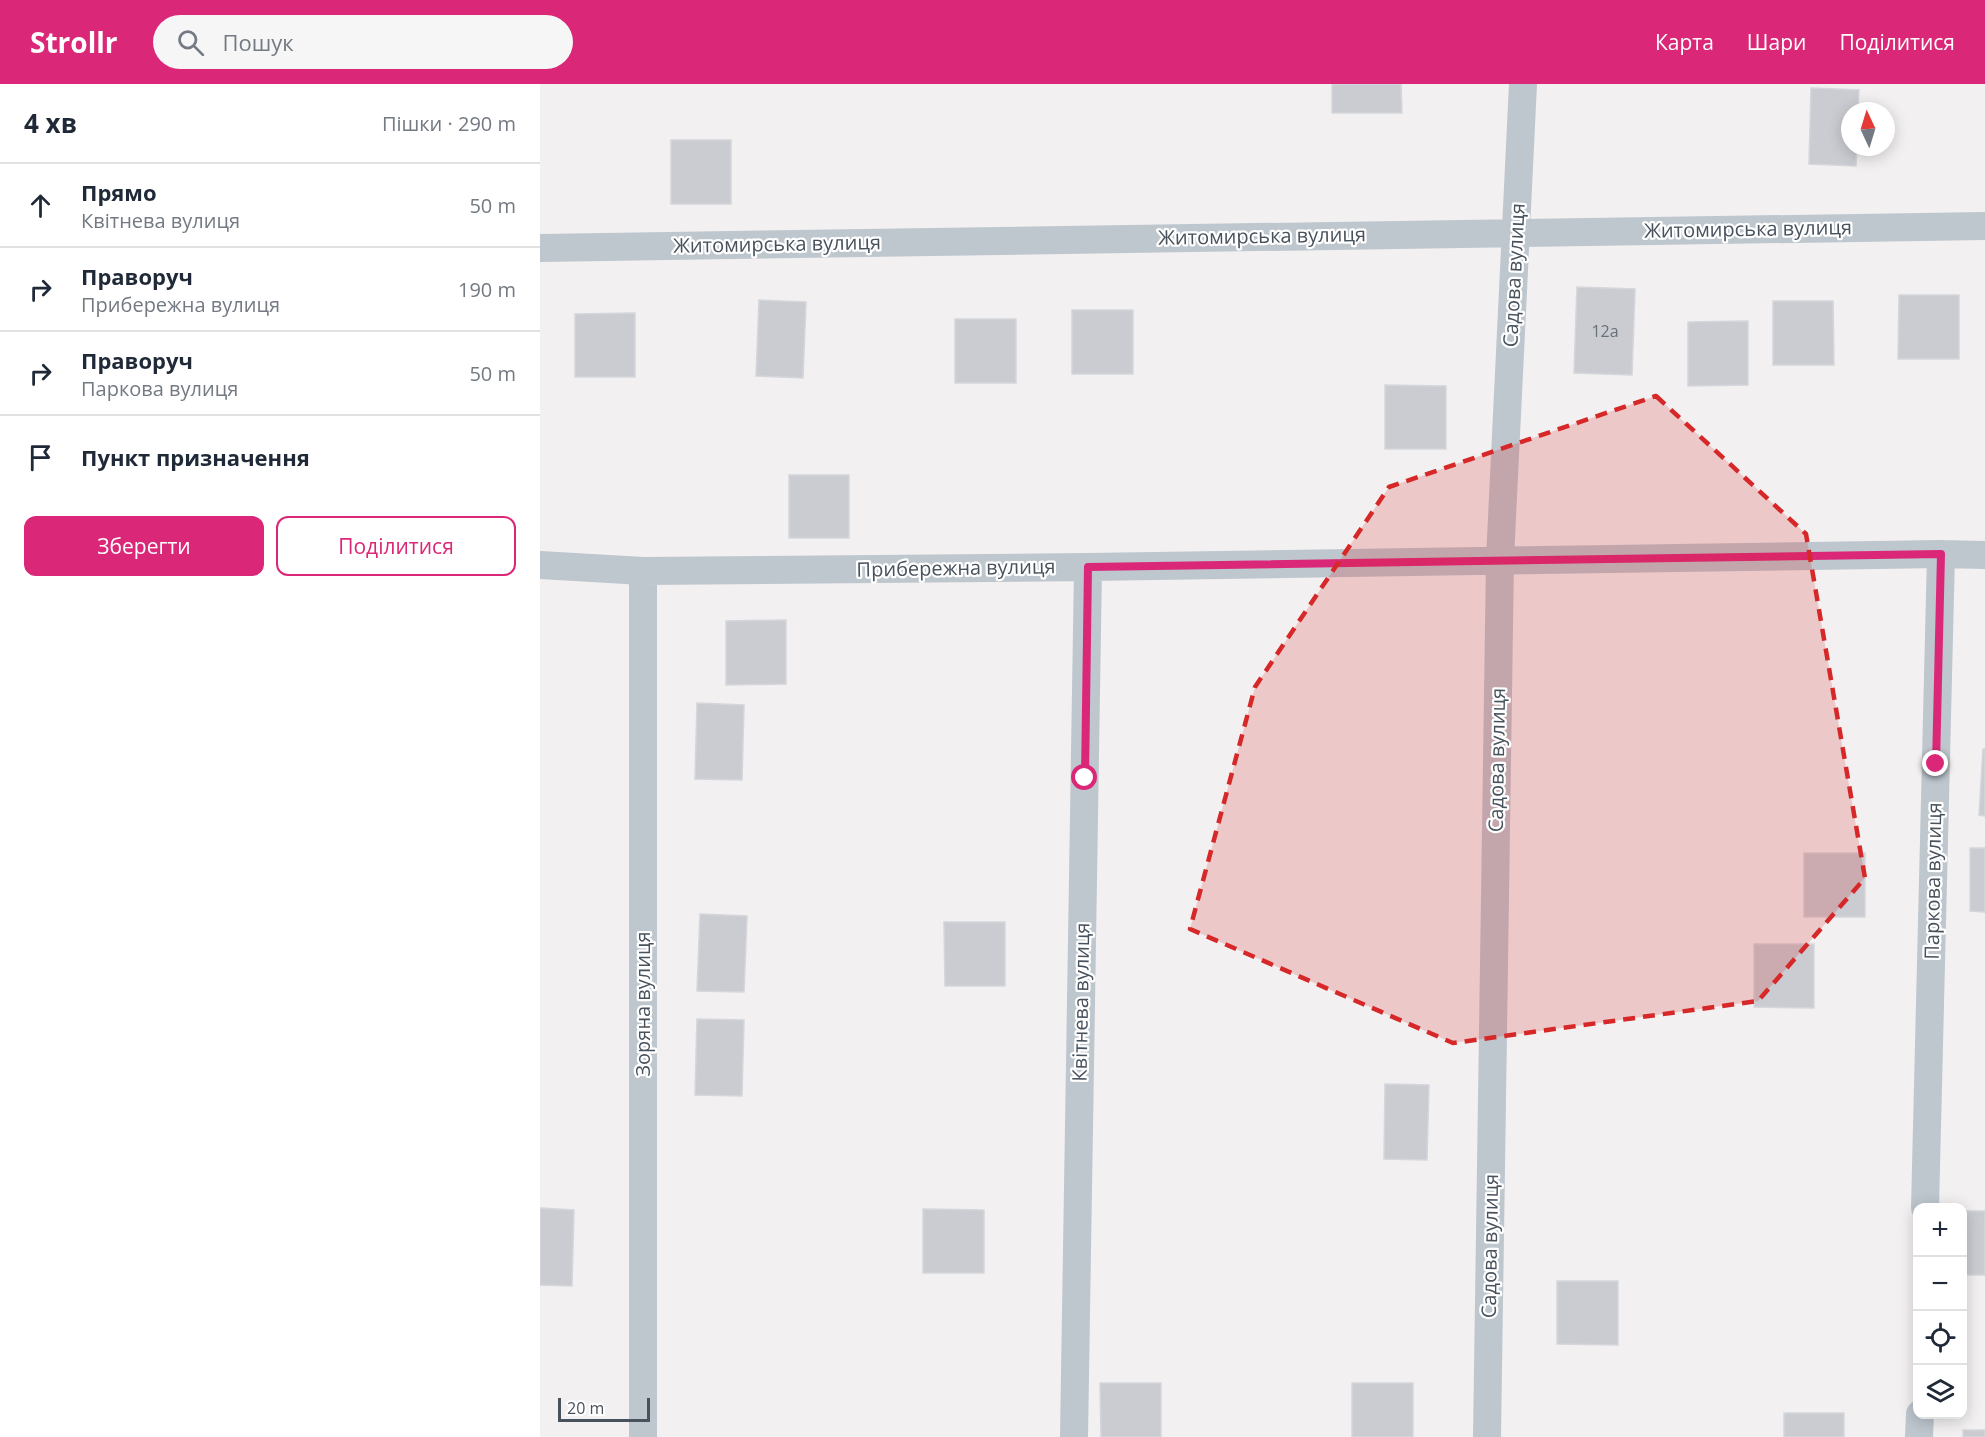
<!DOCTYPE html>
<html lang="uk">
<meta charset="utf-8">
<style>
body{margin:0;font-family:"Open Sans",sans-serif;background:#f6f6f7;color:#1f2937}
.controls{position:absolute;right:18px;bottom:18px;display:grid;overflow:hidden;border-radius:12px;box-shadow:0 3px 15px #0003}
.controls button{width:54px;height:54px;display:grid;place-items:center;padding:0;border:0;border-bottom:2px solid #e0e1e3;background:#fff;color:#1f2937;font:30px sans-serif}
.compass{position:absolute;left:1301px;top:18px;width:54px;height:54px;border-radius:50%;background:#fff;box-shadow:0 3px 15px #0003;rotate:356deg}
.scale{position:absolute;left:18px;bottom:15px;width:92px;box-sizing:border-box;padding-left:6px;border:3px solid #48525d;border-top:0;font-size:16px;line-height:21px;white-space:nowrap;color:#48525d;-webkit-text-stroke:4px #fff;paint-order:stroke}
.stop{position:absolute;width:18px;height:18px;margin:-14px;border:4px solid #db2777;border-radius:50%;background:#fff}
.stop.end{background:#db2777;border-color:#fff;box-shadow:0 2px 6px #0008}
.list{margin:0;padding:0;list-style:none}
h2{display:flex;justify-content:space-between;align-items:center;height:78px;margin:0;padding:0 24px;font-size:26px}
h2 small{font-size:20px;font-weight:400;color:#747a83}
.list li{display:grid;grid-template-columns:39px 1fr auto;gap:18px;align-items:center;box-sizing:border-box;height:84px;padding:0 24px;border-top:2px solid #e0e1e3}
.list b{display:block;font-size:22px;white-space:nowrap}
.list p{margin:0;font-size:20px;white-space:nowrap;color:#747a83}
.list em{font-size:20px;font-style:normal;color:#747a83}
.actions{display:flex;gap:12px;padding:18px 24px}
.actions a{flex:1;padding:14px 0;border:2px solid #db2777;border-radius:12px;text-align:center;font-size:21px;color:#db2777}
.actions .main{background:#db2777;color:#fff}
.icon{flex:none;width:33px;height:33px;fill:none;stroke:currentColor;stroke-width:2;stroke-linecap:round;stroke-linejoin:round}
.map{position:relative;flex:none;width:1445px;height:1353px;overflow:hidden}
header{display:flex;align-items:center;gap:36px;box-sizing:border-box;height:84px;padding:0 30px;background:#db2777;color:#fff}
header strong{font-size:28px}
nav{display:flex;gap:33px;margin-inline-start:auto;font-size:21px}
.search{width:420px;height:54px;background:#f6f6f7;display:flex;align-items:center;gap:15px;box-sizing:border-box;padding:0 21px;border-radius:33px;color:#747a83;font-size:22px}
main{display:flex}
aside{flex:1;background:#fff}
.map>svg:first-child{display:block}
.building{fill:#caccd2;stroke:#d4d6db;stroke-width:1.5}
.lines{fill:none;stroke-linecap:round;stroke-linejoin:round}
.minor{stroke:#bec6ce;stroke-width:28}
.route{stroke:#db2777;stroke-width:8}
.marked{fill:#d62828;fill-opacity:0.2;stroke:#d62828;stroke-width:4.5;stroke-dasharray:12 8;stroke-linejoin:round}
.labels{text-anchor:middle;stroke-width:4.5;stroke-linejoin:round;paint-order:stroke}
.number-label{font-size:16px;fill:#68707a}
.street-label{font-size:20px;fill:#48525d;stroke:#fff}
</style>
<header>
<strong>Strollr</strong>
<div class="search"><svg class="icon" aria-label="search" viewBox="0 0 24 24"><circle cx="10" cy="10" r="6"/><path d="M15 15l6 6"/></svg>Пошук</div>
<nav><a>Карта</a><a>Шари</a><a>Поділитися</a></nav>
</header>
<main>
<aside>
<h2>4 хв<small>Пішки · 290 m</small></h2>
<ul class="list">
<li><svg class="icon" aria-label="ahead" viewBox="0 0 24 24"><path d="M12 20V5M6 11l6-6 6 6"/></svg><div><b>Прямо</b><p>Квітнева вулиця</p></div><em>50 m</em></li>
<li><svg class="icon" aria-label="right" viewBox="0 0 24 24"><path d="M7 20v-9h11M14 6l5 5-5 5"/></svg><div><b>Праворуч</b><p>Прибережна вулиця</p></div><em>190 m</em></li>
<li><svg class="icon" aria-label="right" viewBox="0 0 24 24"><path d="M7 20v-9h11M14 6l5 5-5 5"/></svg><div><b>Праворуч</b><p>Паркова вулиця</p></div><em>50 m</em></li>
<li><svg class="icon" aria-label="arrive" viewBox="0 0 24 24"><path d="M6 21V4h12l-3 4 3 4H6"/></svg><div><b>Пункт призначення</b></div></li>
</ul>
<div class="actions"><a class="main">Зберегти</a><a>Поділитися</a></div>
</aside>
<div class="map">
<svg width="1445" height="1353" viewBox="0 0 1445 1353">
<rect width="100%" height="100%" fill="#f2f0f0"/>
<!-- building -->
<path class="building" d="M792 0H861L862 29H792Z
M1271 4 1319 6 1318 27H1310V63H1317L1316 82 1269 80Z
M131 56H191V120H131Z
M1037 203 1095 205 1092 291 1034 289Z
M1359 211H1419V275H1358Z
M219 216 266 218 263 294 216 292Z
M1233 217H1293L1294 281H1233Z
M532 226H593V290H532Z
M95 229V293H35V230Z
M415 235H476V299H415Z
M1208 237V301L1148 302V238Z
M845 301 906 302V365H845Z
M249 391H309V454H249Z
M246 536V600L186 601V537Z
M157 619 204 621 202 696 155 695Z
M1443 665H1445V732L1439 731Z
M1430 764H1445V828L1430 827Z
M1264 769H1325V833H1264Z
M160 830 207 832 204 908 157 907Z
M404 838H465V902H405Z
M1214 860H1274V924L1214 923Z
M157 935 204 936 202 1012 155 1011Z
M845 1000 889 1001 887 1076 844 1075Z
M0 1124 34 1126 32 1202 0 1201Z
M383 1125 444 1126V1189H383Z
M1422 1127H1445V1191H1422Z
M1017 1197H1078V1261L1017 1260Z
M560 1299H621V1353H561Z
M812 1299H873V1353H812Z
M1244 1329H1304V1353H1244Z
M1423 1346H1445V1353H1423Z"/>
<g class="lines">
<!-- minor -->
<path class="minor" d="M0 164 1445 142
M0 481 103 487 548 483 1401 470 1445 471
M1385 1124 1401 470
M103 1353V487
M534 1353 548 483
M947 1353 960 475 983 0
M1379 1353 1380 1330"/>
</g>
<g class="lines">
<!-- route -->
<path class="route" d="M545 694 548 483 1401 470 1396 680"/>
</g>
<!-- marked area -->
<path class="marked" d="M1116 312 1266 450 1325 794 1218 917 913 959 650 845 715 603 849 403Z"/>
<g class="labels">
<!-- number labels -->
<g class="number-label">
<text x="1065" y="253">12а</text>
</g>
<!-- street labels -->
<g class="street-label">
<text transform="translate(1208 145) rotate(-1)" y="7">Житомирська вулиця</text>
<text transform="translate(722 152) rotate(-1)" y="7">Житомирська вулиця</text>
<text transform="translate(237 160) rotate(-1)" y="7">Житомирська вулиця</text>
<text transform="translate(974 191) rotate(-87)" y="7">Садова вулиця</text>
<text transform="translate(416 484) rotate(-1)" y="7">Прибережна вулиця</text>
<text transform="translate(957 676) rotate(-89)" y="7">Садова вулиця</text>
<text transform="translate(1393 797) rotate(-89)" y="7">Паркова вулиця</text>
<text transform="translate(541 918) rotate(-89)" y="7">Квітнева вулиця</text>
<text transform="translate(103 920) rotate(-90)" y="7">Зоряна вулиця</text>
<text transform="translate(950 1162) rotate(-89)" y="7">Садова вулиця</text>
</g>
</g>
</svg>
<div class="controls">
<button>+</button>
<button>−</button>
<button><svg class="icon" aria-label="locate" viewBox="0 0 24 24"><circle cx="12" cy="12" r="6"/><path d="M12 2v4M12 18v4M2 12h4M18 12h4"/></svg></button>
<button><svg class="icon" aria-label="layers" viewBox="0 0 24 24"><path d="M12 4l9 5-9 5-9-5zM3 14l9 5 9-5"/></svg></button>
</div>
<svg class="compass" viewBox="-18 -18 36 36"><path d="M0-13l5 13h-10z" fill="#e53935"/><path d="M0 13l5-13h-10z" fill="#747a83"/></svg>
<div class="scale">20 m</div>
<div class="stop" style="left:545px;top:694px"></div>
<div class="stop end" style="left:1396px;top:680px"></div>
</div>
</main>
